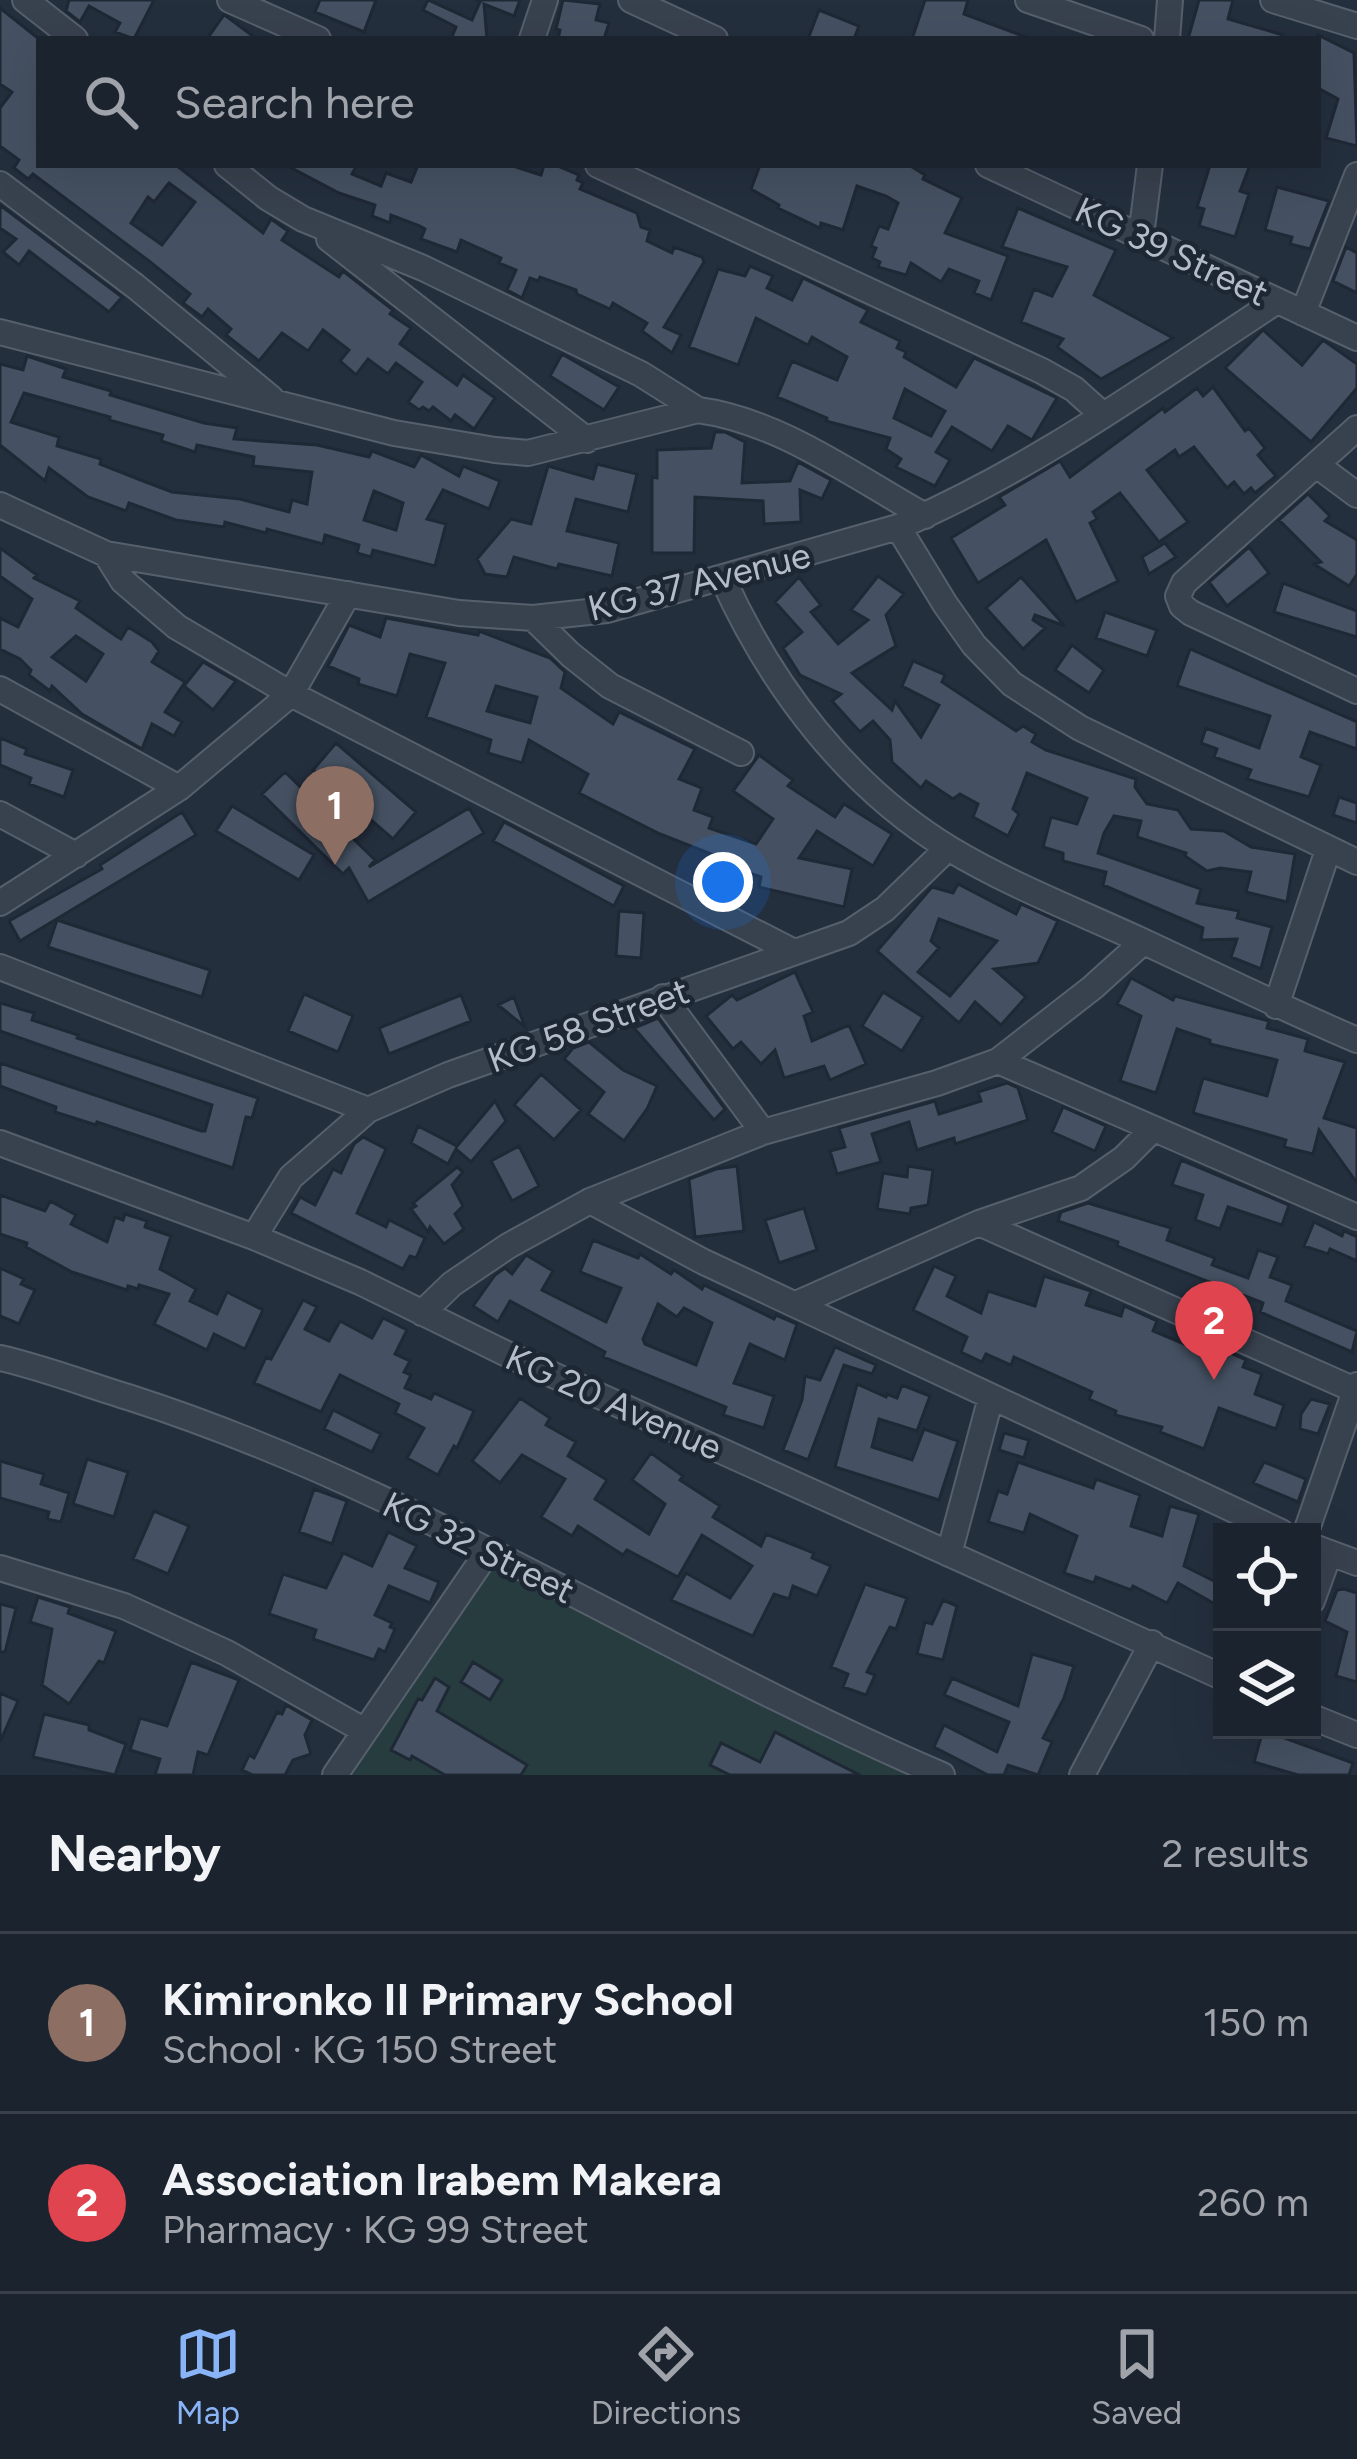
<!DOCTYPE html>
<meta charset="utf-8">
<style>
body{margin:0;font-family:Figtree,sans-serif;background:#242b36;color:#f1f3f6}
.controls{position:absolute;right:36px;bottom:36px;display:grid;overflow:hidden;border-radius:0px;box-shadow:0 12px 48px #0002}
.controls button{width:108px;height:108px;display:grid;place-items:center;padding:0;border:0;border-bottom:3px solid #39404a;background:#1b232e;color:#f1f3f6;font:60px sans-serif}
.you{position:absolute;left:723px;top:882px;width:42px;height:42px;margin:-30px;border:9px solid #fff;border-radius:50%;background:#1a73e8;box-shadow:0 0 0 18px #1a73e833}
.badge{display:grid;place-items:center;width:78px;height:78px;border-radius:50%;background:#8ab4f8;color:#fff;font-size:39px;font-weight:700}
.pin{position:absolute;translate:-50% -99px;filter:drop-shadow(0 3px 6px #0008)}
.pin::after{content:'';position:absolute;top:63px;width:42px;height:36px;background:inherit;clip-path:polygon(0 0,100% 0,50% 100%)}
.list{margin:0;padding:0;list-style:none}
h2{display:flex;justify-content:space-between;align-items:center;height:156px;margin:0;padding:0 48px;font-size:51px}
h2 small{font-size:39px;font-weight:400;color:#a0a4aa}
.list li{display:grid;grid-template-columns:78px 1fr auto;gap:36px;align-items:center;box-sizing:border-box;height:180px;padding:0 48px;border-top:3px solid #39404a}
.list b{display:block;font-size:45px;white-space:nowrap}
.list p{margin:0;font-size:39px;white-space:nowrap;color:#a0a4aa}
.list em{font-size:39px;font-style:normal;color:#a0a4aa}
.icon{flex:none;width:66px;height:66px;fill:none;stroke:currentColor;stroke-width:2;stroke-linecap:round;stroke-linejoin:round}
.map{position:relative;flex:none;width:1357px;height:1775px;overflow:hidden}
.search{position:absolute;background:#1b232e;box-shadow:0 12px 48px #0002;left:36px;right:36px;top:36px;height:132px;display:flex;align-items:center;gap:30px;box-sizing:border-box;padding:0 42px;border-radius:0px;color:#a0a4aa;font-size:45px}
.sheet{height:516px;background:#1b232e}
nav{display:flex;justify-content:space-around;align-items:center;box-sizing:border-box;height:168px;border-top:3px solid #39404a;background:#1b232e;font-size:33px;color:#a0a4aa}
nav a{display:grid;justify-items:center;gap:6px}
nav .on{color:#8ab4f8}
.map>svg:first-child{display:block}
.green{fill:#263c3f}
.building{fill:#455162;stroke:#1f2835;stroke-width:3;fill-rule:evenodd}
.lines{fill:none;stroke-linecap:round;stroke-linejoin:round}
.minor-casing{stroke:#565f6c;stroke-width:28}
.minor{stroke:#38414e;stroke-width:24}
.labels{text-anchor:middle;stroke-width:9;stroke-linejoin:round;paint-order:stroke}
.street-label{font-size:36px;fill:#b4bcc9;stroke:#1d2633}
</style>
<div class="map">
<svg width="1357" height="1775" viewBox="0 0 1357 1775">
<rect width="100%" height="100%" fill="#242f3e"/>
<!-- green -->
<path class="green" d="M475 1562 630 1628 913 1775H339Z"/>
<!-- building -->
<path class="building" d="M69 0H154L134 39 115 32 120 23 89 6 80 22 66 11Z
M320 0H376L364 32 315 12Z
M428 0 472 20 480 2 477 0H520L514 16 484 4 487 39H451L456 27 423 10Z
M563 0 600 4 596 20 609 23 604 39H558L560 30 556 29Z
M925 0H968L964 14 1031 39H912Z
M1199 0H1233L1228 19 1283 35V39H1188Z
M0 8 39 39V165H176L263 233 271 219 288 231 282 240 339 277 343 271 393 310 390 314 411 328 400 344 457 385 463 375 495 398 474 429 455 415 451 421 433 407 429 411 423 407 419 410 408 402 422 382 396 363 388 374 368 359 356 375 340 361 349 350 323 330 308 351 282 333 259 361 226 335 231 329 208 309 202 317 183 303 190 294 149 261 33 174 28 179 14 168 19 160 0 146V108L12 92 0 84ZM169 183 195 202 162 245 131 223 148 197 154 202Z
M819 10 859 26 854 39H808Z
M224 15 226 16 257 39H207Z
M1318 35 1354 53 1357 146 1326 138 1338 99 1318 88Z
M286 165H357L352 174 381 186 386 173 411 182 418 165H510L541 175 544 165H556L579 175 577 180 583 183 580 189 637 213 641 227 650 230 647 241 672 253 674 247 702 257 704 262 664 327 681 335 672 353 642 331 647 323 613 303 610 309 577 294 576 290 540 277 538 281 530 278 522 298 507 290 516 270 499 263 501 258 461 240 457 252 421 239 425 229 420 226 391 215 390 223 372 216 375 205 339 193Z
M760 165H909L925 175 923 179 962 198 945 233 1008 256 991 300 974 293 979 281 949 269 941 282 911 263 906 275 878 267 880 262 872 258 876 248 871 246 879 226 888 229 898 203 886 196 857 186 843 230 821 223 820 228 778 208 779 205 751 189Z
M1210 165H1250L1240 191 1249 194 1235 237 1199 226 1204 209 1197 207Z
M1277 187 1329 201 1310 249 1290 244 1292 237 1265 230Z
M0 205 122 297 109 312 29 251 19 265 3 252 16 239 0 228Z
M1018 208 1116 250 1094 295 1173 338 1101 379 1057 347 1063 339 1021 322 1034 289 1052 296 1067 267 1002 247Z
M1346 247 1357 253V293L1333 281Z
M750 266 773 276 767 288 792 300 803 278 868 310 861 322 900 341 897 348 906 352 904 357 956 387 974 358 1057 398 1032 440 1008 426 992 451 952 427 936 452 950 460 935 486 896 467 901 459 886 449 890 438 826 421 827 418 777 397 792 361 837 380 847 357 812 337 808 345 756 318 738 365 689 347 718 269 745 276ZM905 389 945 411 931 436 894 418Z
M1263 330 1302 365 1323 340 1357 364V388L1311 442 1225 368Z
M562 354 619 387 604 410 550 376Z
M27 356 66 369 63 377 111 391 110 395 204 423 237 428 234 439 317 445 369 457 372 451 414 467 421 455 459 476 463 466 500 481 489 509 443 490 427 519 446 524 435 566 373 550 371 557 357 553 359 545 325 535 323 544 267 529 266 533 225 522 224 527 176 520 129 503 126 511 88 497 49 468 45 481 0 445V364L23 370ZM24 393 110 417 109 420 163 435 161 441 195 452 197 445 254 457 253 466 312 472 307 504 292 500 289 512 240 499 172 492 138 479 100 464 101 459 57 446 59 437 11 422ZM374 491 403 503 396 530 364 520Z
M1213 387 1245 431 1249 428 1265 448 1258 455 1276 476 1255 493 1251 488 1244 494 1234 482 1227 488 1194 447 1179 457 1175 450 1147 470 1188 522 1159 542 1120 493 1093 512 1097 519 1090 523 1118 581 1076 602 1046 540 978 583 951 538 1005 505 999 497 1060 461 1070 477 1163 408 1165 412 1197 388 1203 396Z
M715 432H725L745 442 742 483 790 481 798 462 831 480 822 499 800 490 801 522 764 524 763 501 695 497 694 553H652V477L657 478V450L711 448Z
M597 464 637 474 628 512 576 499 567 531 619 543 612 576 559 564 557 569 514 557 507 577 485 574 477 559 511 519 531 524 548 466 593 479Z
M1308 494 1330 516 1325 521 1357 540V574L1349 586 1314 564 1321 562 1279 520Z
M1165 543 1176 557 1149 574 1142 557Z
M1249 547 1269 573 1227 606 1209 582Z
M0 548 37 575 34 578 80 601 76 608 116 636 121 639 128 627 152 642 159 651 152 662 185 682 165 712 182 722 174 736 152 724 142 749 82 714 52 686 50 691 29 675 31 670 20 659 0 649V618L18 627 32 599 0 576ZM76 636 103 654 86 681 52 657Z
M878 576 904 594 886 615 896 646 852 673 892 710 895 701 921 737 939 705 902 686 913 661 945 675 942 682 1016 731 1023 726 1036 734 1032 742 1046 750 1136 779 1135 787 1147 804 1178 810 1191 829 1224 831 1251 847 1295 854 1287 902 1246 892 1251 872 1220 868 1207 871 1185 856 1186 853 1137 837 1141 821 1114 816 1104 833 1098 853 1201 889 1197 903 1239 911 1237 918 1272 927 1261 969 1231 957 1237 939 1201 940 1203 928 1103 885 1106 872 1063 861V853L1043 847 1051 817 1077 824 1087 798 1027 773 1013 809 1019 814 1008 836 973 817 978 804 960 794 953 799 926 781 921 788 892 762 890 740 873 721 860 732 832 701 841 694 800 675 783 648 802 632 775 602 799 577 821 605 811 612 838 644 868 620 851 610Z
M1021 577 1065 626 1035 615 1033 620 1045 628 1023 649 986 608Z
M1283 583 1357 611V637L1274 612Z
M1105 612 1157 630 1147 656 1096 638Z
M386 618 478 635 479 631 550 658 565 672 561 688 613 724 619 712 695 749 679 779 702 788 694 810 713 817 709 828 756 844 773 819 733 791 759 755 793 780 788 786 835 817 844 804 892 834 873 866 817 831 799 858 852 869 844 907 759 887 761 877 712 860 714 855 660 834 579 793 588 774 529 740 522 763 488 753 491 740 426 717 445 663 410 654 397 696 358 684 359 679 328 666 349 625 380 637ZM496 686 537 697 530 723 487 711Z
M1072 645 1104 670 1089 693 1055 670Z
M1190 649 1357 722V749L1310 732 1301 757 1321 765 1309 797 1247 779 1251 770 1214 757 1217 749 1201 743 1206 728 1259 748 1270 716 1177 686Z
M203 662 236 681 213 710 184 686Z
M0 738 27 749 25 754 73 770 64 797 29 784 31 778 0 765Z
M336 743 416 812 393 839 313 770Z
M285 772 375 860 369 867 469 808 484 833 368 902 349 868 343 874 262 794Z
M1339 797 1357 803V823L1333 815Z
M232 806 314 855 299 880 216 831Z
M182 812 196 835 20 941 9 921 102 869 100 865Z
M504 822 624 886 614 906 493 841Z
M958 884 1016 914 1021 904 1058 921 1038 963 994 969 1026 997 1001 1025 975 1002 959 1023 877 951 932 887 953 893ZM939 919 997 941 950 996 918 972 939 948 931 941Z
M619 911 644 913 641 958 616 956Z
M57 920 210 970 202 997 48 947Z
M795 972 813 1012 804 1016 812 1041 849 1025 866 1064 830 1080 824 1066 784 1078 775 1050 761 1064 741 1042 733 1049 706 1016 732 995 737 1000Z
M1131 978 1173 1000 1175 996 1269 1021 1267 1028 1308 1039 1305 1051 1345 1062 1324 1118 1357 1128V1183L1319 1130 1313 1154 1284 1147 1286 1140 1193 1113 1203 1078 1267 1096 1277 1060 1210 1044V1040L1177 1029 1156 1093 1120 1081 1141 1016 1117 1004Z
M883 992 923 1017 902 1051 862 1026Z
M304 994 353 1016 338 1052 288 1031Z
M461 995 471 1021 389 1054 379 1028Z
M514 997 525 1027 498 1005Z
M0 1003 34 1013 32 1020 78 1035 77 1038 258 1098 252 1118 246 1117 233 1168 97 1122 96 1125 55 1112 56 1107 0 1086V1063L201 1131H205L212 1105 0 1031Z
M658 1018 725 1109 714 1120 634 1028Z
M589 1042 623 1070 657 1086 647 1109 624 1141 588 1114 604 1092 564 1059 573 1048Z
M541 1074 581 1110 554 1140 514 1105Z
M1007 1083 1018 1088 1028 1120 955 1144 954 1138 917 1150 909 1122 872 1134 881 1162 837 1174 830 1151 845 1147 839 1128 935 1101 939 1114 981 1101 978 1092Z
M495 1101 506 1121 471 1162 456 1149 448 1164 411 1143 418 1126 457 1146Z
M1063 1107 1106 1126 1095 1151 1052 1132Z
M363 1137 386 1149 357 1213 386 1227 389 1220 425 1238 416 1258 410 1256 403 1269 291 1213 300 1197 315 1205 333 1169 341 1173 354 1144Z
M519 1146 539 1186 512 1201 491 1161Z
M1181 1160 1289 1205 1282 1225 1228 1207 1220 1229 1195 1220 1203 1195 1172 1185Z
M737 1166 744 1231 695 1237 689 1179 716 1169Z
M908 1166 933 1170 928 1205 911 1208 910 1214 877 1209 883 1173 907 1177Z
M457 1167 463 1172 452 1185 463 1206 455 1214 464 1229 444 1244 430 1227 428 1232 411 1209 416 1206 413 1203Z
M0 1195 45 1211 50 1201 76 1215 71 1224 107 1242 115 1217 123 1220 125 1214 147 1221 145 1227 171 1236 160 1269 196 1289 190 1301 217 1314 227 1292 263 1310 245 1349 214 1334 207 1350 154 1324 169 1294 139 1285 138 1289 128 1286 127 1290 72 1272 26 1247 27 1243 0 1234Z
M1088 1203 1171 1228 1167 1240 1215 1258 1212 1265 1248 1278 1258 1250 1278 1257 1270 1277 1292 1285 1286 1301 1357 1331 1352 1352 1260 1312 1263 1303 1117 1246 1118 1242 1058 1221 1061 1212Z
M804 1208 817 1250 779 1263 765 1220Z
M1314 1222 1342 1236 1344 1231 1357 1237V1261L1330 1249 1328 1254 1304 1246Z
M593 1240 638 1258 640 1254 671 1274 674 1270 702 1289 704 1285 774 1319 776 1315 797 1324 785 1360 750 1344 734 1383 774 1396 764 1428 723 1415 726 1407 603 1357 605 1352 510 1301 498 1322 473 1306 495 1275 505 1268 512 1274 526 1255 553 1271 542 1290 606 1322 621 1288 580 1272ZM658 1304 677 1317 684 1308 712 1323 696 1365 645 1344 643 1339Z
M934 1266 956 1276 947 1296 981 1313 988 1291 1035 1306 1044 1276 1091 1291 1086 1305 1121 1316 1124 1306 1157 1321 1153 1331 1213 1356 1217 1347 1246 1360 1243 1367 1262 1374 1255 1394 1284 1405 1276 1429 1219 1408 1204 1449 1160 1432 1162 1427 1115 1415 1116 1411 1089 1399 1092 1392 1014 1357 1011 1365 986 1354 982 1362 961 1352 967 1337 913 1310Z
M0 1268 24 1279 21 1284 35 1290 19 1324 0 1316Z
M303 1300 317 1307 305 1329 329 1341 340 1321 372 1338 383 1318 407 1330 395 1354 410 1361 404 1372 411 1375 405 1388 431 1399 434 1393 474 1411 457 1448 454 1446 438 1475 407 1458 424 1428 395 1413 399 1404 340 1375 321 1412 254 1383 266 1357 271 1359Z
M835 1347 876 1365 872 1374 844 1365 808 1460 783 1450 802 1400 805 1376 820 1380Z
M857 1384 886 1397 887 1394 897 1398 902 1385 930 1396 917 1431 879 1419 872 1447 912 1460 924 1429 958 1441 939 1500 835 1467Z
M520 1398 550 1418 546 1425 576 1442 568 1456 607 1480 595 1499 649 1534 665 1504 632 1480 651 1453 683 1476 680 1480 720 1506 713 1517 761 1546 766 1534 814 1553 812 1558 831 1566 817 1596 793 1586 789 1599 774 1594 753 1636 671 1600 686 1573 730 1598 752 1566 702 1535 678 1577 627 1550 623 1555 578 1526 572 1536 541 1517 565 1479 522 1455 500 1483 472 1461Z
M1311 1399 1330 1404 1318 1434 1300 1429 1301 1414Z
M333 1410 381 1434 372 1452 324 1429Z
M1004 1433 1029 1440 1024 1458 999 1450Z
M87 1459 128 1472 114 1517 73 1504Z
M0 1461 44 1474 41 1484 69 1493 61 1522 47 1519 49 1512 0 1498Z
M1018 1462 1093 1488 1096 1479 1140 1495 1131 1526 1162 1536 1170 1506 1199 1514 1184 1566 1222 1585V1608L1178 1583 1167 1603 1133 1586 1131 1590 1096 1577 1094 1583 1064 1573 1077 1536 1030 1514 1024 1533 988 1522 998 1491 1007 1494Z
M1264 1462 1306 1479 1298 1502 1253 1483Z
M314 1489 347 1501 332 1544 299 1532Z
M154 1511 189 1526 168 1574 133 1559Z
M388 1532 417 1546 405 1568 439 1582 430 1603 389 1586 375 1615 392 1623 390 1627 395 1629 385 1652 379 1649 374 1660 313 1639 316 1630 269 1614 283 1574 326 1588 343 1553 372 1566Z
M865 1584 907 1598 896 1629 890 1627 867 1672 875 1675 866 1695 843 1687 848 1674 831 1667Z
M1344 1589 1357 1593V1682L1336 1676 1347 1632 1325 1621 1337 1590Z
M38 1597 70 1607 68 1613 116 1631 104 1663 99 1661 69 1704 42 1685 52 1629 30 1622Z
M943 1600 957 1606 943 1660 917 1654 925 1622 932 1624Z
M0 1604 16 1608 5 1652H0Z
M1032 1654 1074 1666 1064 1698 1043 1738 1052 1742 1038 1775 1008 1765 1004 1775H988L934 1747 944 1725 997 1752 1009 1722 944 1695 952 1678 1018 1706Z
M191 1662 239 1680 208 1755 198 1752 193 1775H155L160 1759 130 1750 140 1718 167 1726Z
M473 1662 502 1680 490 1700 461 1682Z
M435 1678 449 1687 437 1711 527 1765 521 1775H445L412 1756 410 1760 391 1750 418 1699 422 1700Z
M0 1693 18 1701 0 1742Z
M286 1705 312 1720 305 1735 311 1754 293 1760 285 1775H253L242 1770 249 1755 254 1758 277 1712 282 1714Z
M44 1714 89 1725V1730L126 1744 115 1775 33 1757Z
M1263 1730 1353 1763 1349 1775H1298L1254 1762Z
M775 1732 820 1755 860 1775H730L710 1765 721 1743 760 1762Z"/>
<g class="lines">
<defs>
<path id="minor" d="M25 0 75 39
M230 0 318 39
M631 0 715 39
M1028 0 1141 39
M1273 0 1357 26
M532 39 545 0
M1167 39 1170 0
M227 165 268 198 303 219 423 268 641 374 698 410
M598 165 1042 371 1074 389 1103 415
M988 165 1357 338
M0 184 135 286 271 398
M1141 236 1150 165
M329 239 587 440
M1303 313 1357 175
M0 332 394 433 495 450 528 453 698 410C780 421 853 476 925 516
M1357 428 1184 583 1178 596 1182 606 1191 613 1357 691
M1318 466 1357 495
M0 505 106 554 459 613 533 618 607 610 898 527C1034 469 1153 382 1277 301
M898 527 945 604 974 645 1012 684 1080 728 1357 862
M106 554 123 581 177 627 291 694 794 952
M723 579C772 687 847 786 950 849 1010 885 1077 911 1140 940 1213 974 1284 1009 1357 1040
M533 618 571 655 610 686 741 753
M0 689 179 788
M0 814 76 855
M0 903 179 788 291 694 348 594
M0 967 368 1110
M663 997 763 1132
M1276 1006 1328 850
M998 1061 1357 1217
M0 1143 254 1237 360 1282 511 1356 1222 1677
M590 1201 704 1262 1281 1532
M979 1223 1357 1391
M254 1237 291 1177 368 1110 448 1075 849 933 885 909 948 848
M796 1304 979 1223 1081 1188 1124 1158 1152 1130
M422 1313 452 1284 508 1246 590 1201 763 1132 937 1083 998 1061 1092 988 1143 942
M0 1358C44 1368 88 1385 131 1398 417 1490 668 1658 942 1775
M1306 1532 1357 1385
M1314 1547 1357 1563
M949 1554 991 1397
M0 1568 124 1606 227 1653 365 1731
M1312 1601 1329 1554
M1312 1717 1357 1735
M335 1775 489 1550
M1082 1775 1152 1643"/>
</defs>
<!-- minor casing -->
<use href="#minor" class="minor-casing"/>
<!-- minor -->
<use href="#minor" class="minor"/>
</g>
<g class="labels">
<!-- street labels -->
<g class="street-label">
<text transform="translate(1172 251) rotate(25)" y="13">KG 39 Street</text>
<text transform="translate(699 581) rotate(-14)" y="13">KG 37 Avenue</text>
<text transform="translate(588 1025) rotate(-20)" y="13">KG 58 Street</text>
<text transform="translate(614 1402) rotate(24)" y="13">KG 20 Avenue</text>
<text transform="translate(479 1547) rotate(26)" y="13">KG 32 Street</text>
</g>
</g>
</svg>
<div class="controls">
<button><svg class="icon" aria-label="locate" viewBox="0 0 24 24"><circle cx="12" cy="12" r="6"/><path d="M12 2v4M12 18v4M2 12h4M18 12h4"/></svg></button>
<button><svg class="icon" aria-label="layers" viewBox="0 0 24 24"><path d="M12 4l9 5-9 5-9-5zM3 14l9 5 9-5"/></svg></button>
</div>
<div class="you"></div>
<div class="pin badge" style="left:335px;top:865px;background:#8d6e63">1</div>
<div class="pin badge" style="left:1214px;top:1380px;background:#e0444e">2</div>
<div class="search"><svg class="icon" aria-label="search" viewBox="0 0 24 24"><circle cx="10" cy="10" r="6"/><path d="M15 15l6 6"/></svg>Search here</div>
</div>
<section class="sheet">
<h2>Nearby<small>2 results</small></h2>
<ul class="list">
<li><span class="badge" style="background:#8d6e63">1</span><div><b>Kimironko II Primary School</b><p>School · KG 150 Street</p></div><em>150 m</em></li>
<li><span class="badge" style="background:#e0444e">2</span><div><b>Association Irabem Makera</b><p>Pharmacy · KG 99 Street</p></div><em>260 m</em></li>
</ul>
</section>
<nav>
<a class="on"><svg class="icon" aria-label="map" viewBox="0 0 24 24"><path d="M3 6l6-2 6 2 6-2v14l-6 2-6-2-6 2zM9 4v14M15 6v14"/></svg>Map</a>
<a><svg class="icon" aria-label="directions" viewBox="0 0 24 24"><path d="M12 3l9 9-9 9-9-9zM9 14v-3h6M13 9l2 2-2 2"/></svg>Directions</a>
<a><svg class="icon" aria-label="saved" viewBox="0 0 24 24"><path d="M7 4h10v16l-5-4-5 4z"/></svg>Saved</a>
</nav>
